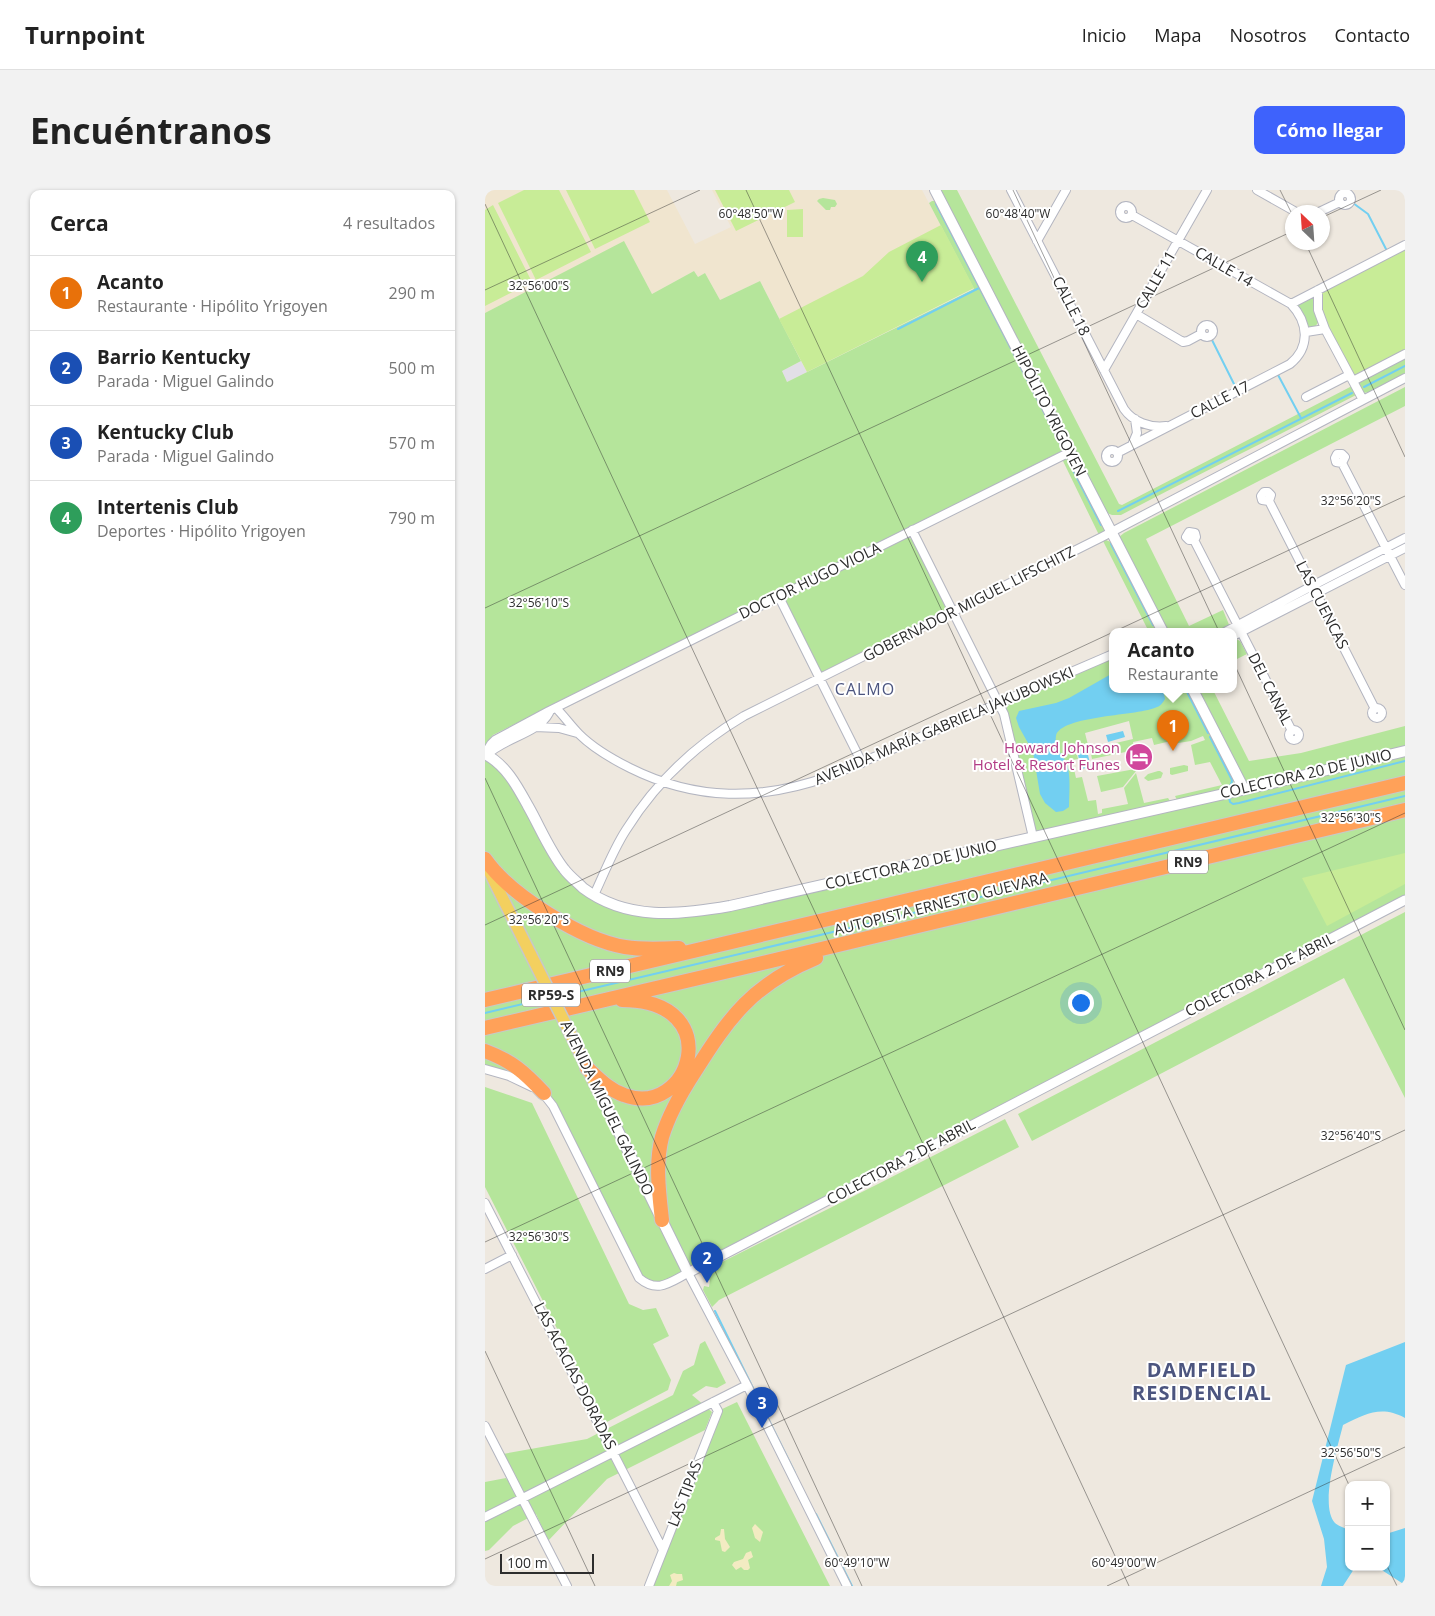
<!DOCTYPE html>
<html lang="es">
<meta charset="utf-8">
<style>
body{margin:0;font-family:"Open Sans",sans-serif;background:#f2f2f2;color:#222}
.controls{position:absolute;right:15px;bottom:15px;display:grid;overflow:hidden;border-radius:10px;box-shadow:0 1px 4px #0004}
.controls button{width:45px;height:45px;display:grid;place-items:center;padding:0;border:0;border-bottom:1px solid #e0e0e0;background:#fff;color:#222;font:25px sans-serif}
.compass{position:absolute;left:800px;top:15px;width:45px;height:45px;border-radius:50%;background:#fff;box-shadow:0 1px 4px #0004;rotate:335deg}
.scale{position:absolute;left:15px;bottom:12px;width:94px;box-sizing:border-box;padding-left:5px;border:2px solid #2d2d2d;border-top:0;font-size:14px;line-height:18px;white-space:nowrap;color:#2d2d2d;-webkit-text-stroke:4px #fff;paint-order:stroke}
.you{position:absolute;left:595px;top:812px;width:18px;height:18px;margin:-12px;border:4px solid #fff;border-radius:50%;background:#1a73e8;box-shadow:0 0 0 8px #1a73e833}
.badge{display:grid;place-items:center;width:32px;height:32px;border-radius:50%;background:#3e62fc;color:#fff;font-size:16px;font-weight:700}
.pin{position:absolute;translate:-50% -41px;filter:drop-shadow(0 1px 2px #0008)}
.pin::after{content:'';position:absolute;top:26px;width:18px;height:15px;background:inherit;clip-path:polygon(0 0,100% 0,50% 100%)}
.popup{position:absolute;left:624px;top:438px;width:128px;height:65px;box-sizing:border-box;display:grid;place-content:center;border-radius:10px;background:#fff;filter:drop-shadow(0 1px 4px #0005);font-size:16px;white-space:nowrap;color:#767676}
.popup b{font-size:19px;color:#222}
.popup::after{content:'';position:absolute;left:50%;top:100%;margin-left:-10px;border:10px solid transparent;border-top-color:#fff}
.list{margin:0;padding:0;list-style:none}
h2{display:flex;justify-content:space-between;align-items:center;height:65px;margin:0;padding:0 20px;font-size:21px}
h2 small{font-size:16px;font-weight:400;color:#767676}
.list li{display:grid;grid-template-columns:32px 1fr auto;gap:15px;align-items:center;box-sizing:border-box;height:75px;padding:0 20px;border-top:1px solid #e0e0e0}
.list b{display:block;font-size:19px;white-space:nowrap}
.list p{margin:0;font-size:16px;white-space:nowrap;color:#767676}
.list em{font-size:16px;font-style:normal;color:#767676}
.map{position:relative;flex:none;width:920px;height:1396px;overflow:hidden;border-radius:10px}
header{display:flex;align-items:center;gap:30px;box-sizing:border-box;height:70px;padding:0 25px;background:#fff;border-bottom:1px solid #e0e0e0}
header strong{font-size:24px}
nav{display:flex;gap:28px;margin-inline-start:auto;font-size:18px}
.intro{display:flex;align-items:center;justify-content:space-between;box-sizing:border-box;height:120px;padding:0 30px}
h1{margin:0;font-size:35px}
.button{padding:12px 22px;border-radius:10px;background:#3e62fc;color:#fff;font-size:18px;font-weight:700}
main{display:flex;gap:30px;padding:0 30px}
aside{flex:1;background:#fff;border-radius:10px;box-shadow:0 1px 4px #0004}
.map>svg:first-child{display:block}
.industrial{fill:#e2dfe7}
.education{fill:#f0e5cf}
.green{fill:#b5e59b}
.sand{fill:#f3ebc2}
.pitch{fill:#c8ec97}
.water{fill:#72cff1}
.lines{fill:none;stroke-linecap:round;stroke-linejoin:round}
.stream{stroke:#72cff1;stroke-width:2}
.minor-casing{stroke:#b3b5c0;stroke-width:10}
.tertiary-casing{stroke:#b3b5c0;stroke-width:11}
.secondary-casing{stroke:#b3b5c0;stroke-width:12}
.primary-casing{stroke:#c8c8c8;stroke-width:14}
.motorway-casing{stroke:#c8c8c8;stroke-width:16}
.minor{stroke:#fff;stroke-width:8}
.tertiary{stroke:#fff;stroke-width:9}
.secondary{stroke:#fff;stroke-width:10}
.primary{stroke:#f3d05f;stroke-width:11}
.motorway{stroke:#ffa159;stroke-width:14}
.primary-bridge-casing{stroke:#c8c8c8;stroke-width:14;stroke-linecap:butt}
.primary-bridge{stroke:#f3d05f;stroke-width:11}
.ticks{fill:none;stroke:#2d2d2d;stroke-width:1;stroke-opacity:0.45}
.labels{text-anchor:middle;stroke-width:4;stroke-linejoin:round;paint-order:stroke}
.shield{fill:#fff;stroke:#6c6c6c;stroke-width:1}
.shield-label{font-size:14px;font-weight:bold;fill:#2d2d2d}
.street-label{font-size:15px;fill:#2d2d2d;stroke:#fff}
.hotel-label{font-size:15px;fill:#b23c85;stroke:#fff;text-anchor:end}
.neighbourhood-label{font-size:16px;letter-spacing:1px;fill:#4c557f;stroke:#fff}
.district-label{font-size:20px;font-weight:bold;letter-spacing:1px;fill:#4c557f;stroke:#fff}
.ticks-label{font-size:12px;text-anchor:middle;fill:#2d2d2d;stroke:#fff;stroke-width:4;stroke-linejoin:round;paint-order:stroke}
</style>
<header>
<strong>Turnpoint</strong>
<nav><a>Inicio</a><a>Mapa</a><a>Nosotros</a><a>Contacto</a></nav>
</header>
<div class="intro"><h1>Encuéntranos</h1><a class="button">Cómo llegar</a></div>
<main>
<aside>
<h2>Cerca<small>4 resultados</small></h2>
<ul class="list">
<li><span class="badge" style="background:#e8710a">1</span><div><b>Acanto</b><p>Restaurante · Hipólito Yrigoyen</p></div><em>290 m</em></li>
<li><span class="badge" style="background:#1a4fb4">2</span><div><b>Barrio Kentucky</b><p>Parada · Miguel Galindo</p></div><em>500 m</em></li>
<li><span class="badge" style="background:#1a4fb4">3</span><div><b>Kentucky Club</b><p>Parada · Miguel Galindo</p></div><em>570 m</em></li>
<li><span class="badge" style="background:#2e9e5b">4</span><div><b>Intertenis Club</b><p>Deportes · Hipólito Yrigoyen</p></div><em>790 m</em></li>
</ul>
</aside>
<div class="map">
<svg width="920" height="1396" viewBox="0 0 920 1396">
<rect width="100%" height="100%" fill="#eee8df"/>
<!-- industrial -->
<path class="industrial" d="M316 171 322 182 302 192 297 181Z"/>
<!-- education -->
<path class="education" d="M0 0H182L210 54 246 37 227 0H437L489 98 322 182 275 91 235 110 220 83 213 87 209 81 167 104 139 52 0 123Z"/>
<!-- green -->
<path class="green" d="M453 0H472L634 314 637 315 867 196 871 205C793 246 714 284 636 325H627L622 323Z
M338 8 350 10 352 14 350 17H346L345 20H341L332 11 334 9Z
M447 11H451L579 260 8 545 0 555V123L139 51 167 104 209 81 213 87 220 83 235 110 275 91 316 171 297 181 302 192 489 99 444 13Z
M826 108 830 110 834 131 830 137 824 138 812 116 813 113Z
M920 169V185L886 202 878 203 873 193Z
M920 197V216L661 349 704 436 738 420 745 437 736 442H711L710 440V442H681L634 347 639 343Z
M580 268 586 271 620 339 619 342 614 345 577 269Z
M421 346 428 350 462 417 460 423 337 482 335 481 301 413V408L302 405Z
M621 350 628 353 670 437 667 442H664L618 351Z
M751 449 755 451 762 464 748 471V450Z
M628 468V500H705L749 588 748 595 743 598 692 610 690 606 737 595 725 572 710 575 706 555 720 550 718 546 706 551 687 554 686 551 669 555 667 548 648 552 650 560 607 569 605 559 648 549 644 531 600 543 603 555 590 557 593 569 587 570 591 588 597 587 603 611 611 610 613 624 617 623V619L643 614 639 598 651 583 659 613 683 608 685 611 550 642 521 521 522 516 527 512Z
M711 500H728L764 571 816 563 920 536V557L768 593 761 592Z
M920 561V710L180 1095 160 1093 59 903 0 879V567L10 570 71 668 117 710 192 724Z
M699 575 703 576V581L687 585 685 584V578Z
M650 579 651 581 638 597 616 602 612 586Z
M673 581H675L678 583 676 588 663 591 659 588 663 584Z
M920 722V908L859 788 547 951 533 924Z
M0 897 47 913 144 1114 158 1120 171 1118 184 1146 168 1154 186 1190 183 1200 120 1233 0 997Z
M520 929 534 957 234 1110 227 1117 218 1100 219 1096 224 1097 225 1090 220 1089 221 1080 393 994Z
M220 1151 241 1193 232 1198 221 1196 207 1205 227 1222 220 1240 122 1289 63 1351 51 1324 28 1336 4 1360 0 1361V1292L21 1288 22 1290 31 1286 18 1264 102 1249 188 1205 198 1181 209 1175 215 1154Z
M252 1212 345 1396H164L233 1221Z"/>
<!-- sand -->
<path class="sand" d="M270 1334 278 1342 275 1352 270 1348 267 1338Z
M236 1339H239L240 1349 245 1357 240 1362 237 1361 235 1351 230 1350V1348L235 1345Z
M266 1361 268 1367 263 1370 265 1378 263 1380H259L256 1377 251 1380 247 1375 249 1372 258 1369 261 1363Z
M189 1383 192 1384H197L198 1390 192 1392 191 1396H184L187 1391 185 1385Z"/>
<!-- pitch -->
<path class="pitch" d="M39 0H74L106 62 51 90 13 13Z
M81 0H149L165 32 110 59Z
M230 0H304L310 12 251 41Z
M8 15 47 92 0 116V20Z
M318 19V47H302V20Z
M456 35 489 98 322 182 294 129 378 86 404 62Z
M920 55V169L870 195 840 139 833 100Z
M920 663V694L842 736 817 688Z"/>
<!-- water -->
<path class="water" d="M628 483V500H678L680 509C678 512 676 516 672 517 655 526 575 525 571 546 569 557 578 565 582 574 586 587 584 603 584 617L578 621 571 622 560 613 555 604 548 562 534 537 531 528 534 521 571 513 584 508Z
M638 541 640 547 623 552 621 545Z
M601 557 606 577 596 579 592 560Z
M920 1152V1228C896 1215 881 1224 858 1235 853 1256 834 1316 850 1333 853 1336 860 1338 864 1340V1377H872L869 1379 858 1396H836L842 1377 839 1349 827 1311 861 1175Z
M920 1338V1395L892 1377H901V1344Z"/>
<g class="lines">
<!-- stream -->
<path class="stream" d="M868 13 883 24 902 61
M451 14 576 255
M413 139 494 98
M726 148 752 200
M792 183 816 228
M879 197 920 176
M585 274 616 335
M633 321 867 203
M626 354 668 435
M701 500 723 543
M725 547 747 590 746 595 742 597
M744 607 745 612 748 614 754 613 920 571
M71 807 382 734 920 606
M0 823 63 808
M230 1121 310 1283
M331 1324 367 1396"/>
<defs>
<path id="minor" d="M526 0 639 219C648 232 665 238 681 236
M772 0 811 22
M854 9a6 6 0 1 1 12 0a6 6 0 1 1-12 0Z
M635 22a6 6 0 1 1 12 0a6 6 0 1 1-12 0Z
M834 22 855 12
M552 51 581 0
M833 100V120L840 139 878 210
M806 114 920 55
M651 124 698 152 703 151 716 144
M716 141a6 6 0 1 1 12 0a6 6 0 1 1-12 0Z
M821 142 840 139
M619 180 722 0
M868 191 920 164
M821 207 864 185
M647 255 652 243 650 229
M621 266a6 6 0 1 1 12 0a6 6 0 1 1-12 0Z
M632 263 805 174C826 157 823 132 806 114L647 25
M857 273 851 272 850 268 852 264H857L860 267 857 273 920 395
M784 311 777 310 776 306 779 302H783L786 305 784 311 890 519
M427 340 519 524 548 647
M709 350H704L701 347 704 342 710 343 711 347 709 350 807 541
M294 407 377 573
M740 442 827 396 920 348
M748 446 920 358
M71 518C79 526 86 536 94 544 108 558 127 569 145 578 211 611 276 611 345 586L628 464
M887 523a5 5 0 1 1 10 0a5 5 0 1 1-10 0Z
M50 537 74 538 92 543
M804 545a5 5 0 1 1 10 0a5 5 0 1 1-10 0Z
M0 564 6 554 10 550 64 521 585 262
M2 565C18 548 53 544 64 523
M109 705C119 684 128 660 141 640 171 592 210 555 259 526L617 347 920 188
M0 879 24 886 47 897
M57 902 68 916 154 1088C173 1104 185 1092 203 1083L262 1195 362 1396
M0 1013 178 1360
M0 1079 27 1065
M0 1236 82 1396
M0 1327 262 1195
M164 1396 233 1221 228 1212"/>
<path id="tertiary" d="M203 1083 920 710"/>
<path id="secondary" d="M450 0 678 442
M708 500 759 599
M0 564C21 575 32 596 43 616 55 637 64 660 79 679 84 686 92 692 98 698 142 731 194 725 245 716L796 591 920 561
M114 902 203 1083"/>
<path id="primary" d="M2 677 46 765
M86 845 114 902"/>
<path id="motorway" d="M0 669C25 705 97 750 140 757 158 760 176 759 194 758
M0 810 920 593
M0 838C307 767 613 693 920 620
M0 861C27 871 39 882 59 903
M102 878C113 888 124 900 139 905 205 930 244 810 137 810
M177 1030C174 1003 170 974 177 947 184 924 196 903 209 883 244 827 268 794 331 768"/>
</defs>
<!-- minor casing -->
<use href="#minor" class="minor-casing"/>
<!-- tertiary casing -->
<use href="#tertiary" class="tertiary-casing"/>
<!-- secondary casing -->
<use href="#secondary" class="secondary-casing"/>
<!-- primary casing -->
<use href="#primary" class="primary-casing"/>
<!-- motorway casing -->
<use href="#motorway" class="motorway-casing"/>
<!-- minor -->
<use href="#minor" class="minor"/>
<!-- tertiary -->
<use href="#tertiary" class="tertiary"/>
<!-- secondary -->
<use href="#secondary" class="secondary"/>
<!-- primary -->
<use href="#primary" class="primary"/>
<!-- motorway -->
<use href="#motorway" class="motorway"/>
<defs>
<path id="primary-bridge" d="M46 765 86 845"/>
</defs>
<!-- primary-bridge casing -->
<use href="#primary-bridge" class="primary-bridge-casing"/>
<!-- primary-bridge -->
<use href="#primary-bridge" class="primary-bridge"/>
</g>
<!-- ticks -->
<path class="ticks" d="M261 0 864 1295M528 0 920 840M795 0 808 26M0 14 644 1396M838 27 896 0M820 52 920 267M0 100 215 0M0 418 808 41M0 588 377 1396M0 735 920 306M0 1052 920 623M0 1161 110 1396M0 1369 920 940M901 1374 912 1396M622 1396 920 1257"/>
<!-- icons -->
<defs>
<symbol id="hotel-disc" viewBox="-11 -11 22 22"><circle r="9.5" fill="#d1479c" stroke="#fff"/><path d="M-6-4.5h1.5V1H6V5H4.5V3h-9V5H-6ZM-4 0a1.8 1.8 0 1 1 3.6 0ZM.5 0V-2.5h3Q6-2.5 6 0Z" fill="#fff"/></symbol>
</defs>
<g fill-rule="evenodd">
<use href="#hotel-disc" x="638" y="551" width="32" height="32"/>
</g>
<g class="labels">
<!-- shield labels -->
<g class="shield">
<rect x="683" y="660.5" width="40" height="23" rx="4"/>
<rect x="105" y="769.5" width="40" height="23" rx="4"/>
<rect x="37" y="793.5" width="58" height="23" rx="4"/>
</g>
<g class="shield-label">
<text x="703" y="677">RN9</text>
<text x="125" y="786">RN9</text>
<text x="66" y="810">RP59-S</text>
</g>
<!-- street labels -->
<g class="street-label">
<text transform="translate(739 77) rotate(30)" y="5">CALLE 14</text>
<text transform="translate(671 90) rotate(-60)" y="5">CALLE 11</text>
<text transform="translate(586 116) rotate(63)" y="5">CALLE 18</text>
<text transform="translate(735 210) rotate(-27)" y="5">CALLE 17</text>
<text transform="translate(564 221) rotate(63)" y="5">HIPÓLITO YRIGOYEN</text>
<text transform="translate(325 391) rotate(-26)" y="5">DOCTOR HUGO VIOLA</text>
<text transform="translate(484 414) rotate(-27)" y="5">GOBERNADOR MIGUEL LIFSCHITZ</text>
<text transform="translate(837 415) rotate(63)" y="5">LAS CUENCAS</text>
<text transform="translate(785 499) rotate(63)" y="5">DEL CANAL</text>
<text transform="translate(459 536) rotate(-23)" y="5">AVENIDA MARÍA GABRIELA JAKUBOWSKI</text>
<text transform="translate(821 584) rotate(-13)" y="5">COLECTORA 20 DE JUNIO</text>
<text transform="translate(426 675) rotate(-13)" y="5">COLECTORA 20 DE JUNIO</text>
<text transform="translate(456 714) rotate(-14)" y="5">AUTOPISTA ERNESTO GUEVARA</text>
<text transform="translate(775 785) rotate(-27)" y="5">COLECTORA 2 DE ABRIL</text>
<text transform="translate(122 918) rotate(64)" y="5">AVENIDA MIGUEL GALINDO</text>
<text transform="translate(416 972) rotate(-28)" y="5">COLECTORA 2 DE ABRIL</text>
<text transform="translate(90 1186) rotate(63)" y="5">LAS ACACIAS DORADAS</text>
<text transform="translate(200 1304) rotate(-69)" y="5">LAS TIPAS</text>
</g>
<!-- hotel labels -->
<g class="hotel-label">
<text x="635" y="563">Howard Johnson<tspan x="635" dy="17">Hotel &amp; Resort Funes</tspan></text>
</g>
<!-- neighbourhood labels -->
<g class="neighbourhood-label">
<text x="380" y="505">CALMO</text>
</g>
<!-- district labels -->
<g class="district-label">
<text x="717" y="1187">DAMFIELD<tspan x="717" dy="23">RESIDENCIAL</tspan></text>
</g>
</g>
<g class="ticks-label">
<text x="266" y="28">60°48'50"W</text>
<text x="533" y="28">60°48'40"W</text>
<text x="54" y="100">32°56'00"S</text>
<text x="866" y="315">32°56'20"S</text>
<text x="54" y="417">32°56'10"S</text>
<text x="866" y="632">32°56'30"S</text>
<text x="54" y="734">32°56'20"S</text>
<text x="866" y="950">32°56'40"S</text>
<text x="54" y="1051">32°56'30"S</text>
<text x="866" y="1267">32°56'50"S</text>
<text x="372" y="1377">60°49'10"W</text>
<text x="639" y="1377">60°49'00"W</text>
</g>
</svg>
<div class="controls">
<button>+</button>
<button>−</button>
</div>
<svg class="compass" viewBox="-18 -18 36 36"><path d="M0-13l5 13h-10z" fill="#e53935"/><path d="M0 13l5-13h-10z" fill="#767676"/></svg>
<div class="scale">100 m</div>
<div class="you"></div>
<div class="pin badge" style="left:688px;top:561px;background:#e8710a">1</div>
<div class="popup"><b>Acanto</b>Restaurante</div>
<div class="pin badge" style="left:222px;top:1093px;background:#1a4fb4">2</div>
<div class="pin badge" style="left:277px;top:1238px;background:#1a4fb4">3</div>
<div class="pin badge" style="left:437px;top:92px;background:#2e9e5b">4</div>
</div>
</main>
